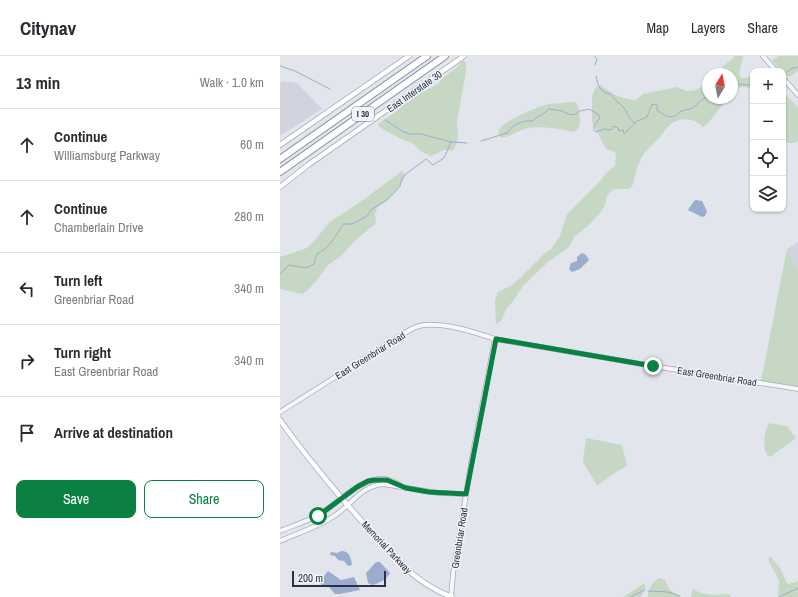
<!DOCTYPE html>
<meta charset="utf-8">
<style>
body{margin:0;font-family:"Archivo Narrow",sans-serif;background:#f2f2f3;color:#2b2b33}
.controls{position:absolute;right:12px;top:12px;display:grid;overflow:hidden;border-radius:8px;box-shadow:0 1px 3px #0004}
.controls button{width:36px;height:36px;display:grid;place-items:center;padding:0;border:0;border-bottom:1px solid #e1e1e2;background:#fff;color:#2b2b33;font:20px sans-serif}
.compass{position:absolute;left:422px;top:12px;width:36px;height:36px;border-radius:50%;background:#fff;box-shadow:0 1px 3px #0004;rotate:10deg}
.scale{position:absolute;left:12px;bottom:10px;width:94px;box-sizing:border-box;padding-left:4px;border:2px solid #293047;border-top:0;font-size:11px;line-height:14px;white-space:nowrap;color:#293047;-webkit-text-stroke:3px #f3f5f9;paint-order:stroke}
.stop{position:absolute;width:12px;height:12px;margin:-9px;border:3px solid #0b8043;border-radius:50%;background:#fff}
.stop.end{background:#0b8043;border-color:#fff;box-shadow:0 1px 4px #0008}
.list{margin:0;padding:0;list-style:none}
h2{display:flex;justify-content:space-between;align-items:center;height:52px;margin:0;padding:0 16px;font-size:17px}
h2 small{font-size:13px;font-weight:400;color:#7c7c81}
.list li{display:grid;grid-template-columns:26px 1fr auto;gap:12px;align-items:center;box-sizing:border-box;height:72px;padding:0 16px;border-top:1px solid #e1e1e2}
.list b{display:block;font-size:15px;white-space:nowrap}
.list p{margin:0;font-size:13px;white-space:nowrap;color:#7c7c81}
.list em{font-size:13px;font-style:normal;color:#7c7c81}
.actions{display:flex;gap:8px;padding:12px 16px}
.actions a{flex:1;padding:9px 0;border:1px solid #0b8043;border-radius:8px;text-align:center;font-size:14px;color:#0b8043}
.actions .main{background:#0b8043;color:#fff}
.icon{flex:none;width:22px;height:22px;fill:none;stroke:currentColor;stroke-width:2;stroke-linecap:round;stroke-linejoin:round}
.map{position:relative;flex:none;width:518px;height:541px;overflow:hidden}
header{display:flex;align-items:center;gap:24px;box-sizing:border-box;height:56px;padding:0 20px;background:#fff;border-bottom:1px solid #e1e1e2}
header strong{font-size:19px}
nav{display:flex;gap:22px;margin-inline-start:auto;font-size:14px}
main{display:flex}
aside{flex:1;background:#fff}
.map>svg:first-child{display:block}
.built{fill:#d1d4df}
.green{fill:#c6d7c3}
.water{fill:#9badcf}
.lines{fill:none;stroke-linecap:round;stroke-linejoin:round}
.stream{stroke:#9badcf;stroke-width:1}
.tertiary-casing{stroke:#a7abb7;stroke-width:5.5}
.secondary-casing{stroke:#a7abb7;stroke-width:6}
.motorway-casing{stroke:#8990a5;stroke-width:8}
.tertiary{stroke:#f6f7fa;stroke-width:4}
.secondary{stroke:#fff;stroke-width:4.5}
.motorway{stroke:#fff;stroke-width:6}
.route{stroke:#0b8043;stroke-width:5}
.labels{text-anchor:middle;stroke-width:3;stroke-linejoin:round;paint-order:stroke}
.shield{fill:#f3f5f9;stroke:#666b7c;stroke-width:1}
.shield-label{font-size:9px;font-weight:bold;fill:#293047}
.street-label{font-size:10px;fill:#293047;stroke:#f3f5f9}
</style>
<header>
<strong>Citynav</strong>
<nav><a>Map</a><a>Layers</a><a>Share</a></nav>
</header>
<main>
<aside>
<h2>13 min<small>Walk · 1.0 km</small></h2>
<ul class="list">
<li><svg class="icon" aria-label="ahead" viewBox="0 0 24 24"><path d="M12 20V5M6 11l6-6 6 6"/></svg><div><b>Continue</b><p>Williamsburg Parkway</p></div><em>60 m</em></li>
<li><svg class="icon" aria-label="ahead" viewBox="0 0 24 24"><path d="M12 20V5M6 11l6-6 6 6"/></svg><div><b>Continue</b><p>Chamberlain Drive</p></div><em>280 m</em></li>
<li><svg class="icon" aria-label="left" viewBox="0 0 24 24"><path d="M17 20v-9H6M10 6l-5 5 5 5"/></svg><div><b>Turn left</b><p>Greenbriar Road</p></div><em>340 m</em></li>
<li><svg class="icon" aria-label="right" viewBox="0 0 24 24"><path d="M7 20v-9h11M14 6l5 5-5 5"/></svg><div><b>Turn right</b><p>East Greenbriar Road</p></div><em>340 m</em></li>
<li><svg class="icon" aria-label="arrive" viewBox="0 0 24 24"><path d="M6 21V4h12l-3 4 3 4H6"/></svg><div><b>Arrive at destination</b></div></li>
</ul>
<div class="actions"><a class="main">Save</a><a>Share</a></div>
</aside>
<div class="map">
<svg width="518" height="541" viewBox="0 0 518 541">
<rect width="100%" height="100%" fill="#e3e5ec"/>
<!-- built -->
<path class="built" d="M3 25 17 27 42 53 0 80V27Z
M518 186V214L507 193Z"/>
<!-- green -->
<path class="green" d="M455 0H463L459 18 461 22H466L473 18V34C453 25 460 37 450 46H446C437 53 433 64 423 71 414 62 400 60 390 69 386 72 383 77 380 81 372 89 363 96 359 107 355 115 355 123 352 131L348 133H334L330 136 327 140 325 149 320 157 307 171 295 180 288 192 268 206 244 229 233 245 227 252 221 265 216 268 215 244 218 236 232 229 240 222 264 198 272 192 280 180 287 158 321 124 327 116 335 110 336 101 335 96 326 93 312 66V40L316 31 321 29C333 39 339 42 355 44L363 38 397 31 407 35 416 34 428 27V42H452V18H437C442 9 448 7 455 0Z
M499 0H518V15L509 21 503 18V15H500L492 4Z
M182 5 186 6V15L177 66C178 76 179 84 174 93L172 95 164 94 151 100 142 96 132 87 123 84 99 71 98 68 114 57 131 42 158 28 163 22 177 11Z
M503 36 518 51V85C513 88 509 88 504 85L503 81Z
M289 46H294L298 49C299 58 304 71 294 76 279 73 260 69 244 73 236 76 229 81 221 82 219 79 218 76 219 73 224 65 260 49 270 48 276 47 282 48 289 46Z
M122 115 125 119 121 128 115 136 108 144 97 152 95 158 96 167 77 183 60 201 48 209 37 224 26 236 22 238 0 233V201L27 192 34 185 50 166 83 144Z
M507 193 518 214V331L481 325Z
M489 367 507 370 516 382 490 401 487 399C482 390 484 376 489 367Z
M306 382 342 389 347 410 336 416 318 429H317L303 406Z
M488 501H491L500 512 507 527 509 528 518 525V541H498L499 524 489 506Z
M379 522 384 523 390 534 400 541H368C368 532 372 527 379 522Z
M365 527V532L361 541H343Z
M413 533C423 540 437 539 449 538L451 541H411Z"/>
<!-- water -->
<path class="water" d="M416 144 422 145 427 155 425 160 422 161 408 154 414 145Z
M302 197 306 199 309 204 300 213 292 216 289 213 291 207 297 205V201Z
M61 495C70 495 71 503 72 509L68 510 64 505 58 504 55 500 50 499 51 496 57 497Z
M96 506H100L110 517C107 523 99 528 92 529L88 527 86 517Z
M48 515 61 524 74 521 80 534 60 538H55L49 531 43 530 39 526Z"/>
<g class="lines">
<!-- stream -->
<path class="stream" d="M314 0 317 3 315 9
M0 10 15 15 50 33
M505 17 513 12 518 11
M316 20C318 30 320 36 330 38 334 44 340 47 344 52 348 58 349 64 355 67
M452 31 459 28 467 29H473
M105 64 122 75 130 78H141L171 86
M201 85 227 77 232 71 239 67 246 65H253C258 59 265 58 269 53L282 55 288 58 294 59 300 55 309 53 318 58 320 62 314 70V74L316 76 324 73 331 74 333 70 338 72 339 75 343 74 344 78 357 65 367 61 372 48 377 49V54L386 60 391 61 395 60 401 55 413 52 419 46 428 40
M0 218 9 209 26 212 34 208 37 198C50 191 56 180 63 168H72L87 160 92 153 105 145 113 138 120 130 122 123 126 118 146 103 153 109 164 102 171 86 187 87
M368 535 388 536 400 540
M350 541 365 534
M499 541 518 532"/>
<defs>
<path id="tertiary" d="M483 0 496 15
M503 22 518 39
M0 356 120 280C126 276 132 272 139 270 161 265 194 276 215 283L373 310 518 333
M0 475C12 470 25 466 37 460 57 449 82 419 106 423 110 424 115 427 120 429
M0 485C18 477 38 471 54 460 73 448 79 431 103 428L158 437 186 438
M171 541 173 518 192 402 215 283"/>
<path id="secondary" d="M0 89 129 0
M0 131 28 109 184 0
M0 364C24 398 51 430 78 461 106 492 131 526 172 541"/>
<path id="motorway" d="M0 103 147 0
M0 116 165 0"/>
</defs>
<!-- tertiary casing -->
<use href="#tertiary" class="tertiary-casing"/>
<!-- secondary casing -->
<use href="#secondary" class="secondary-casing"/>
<!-- motorway casing -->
<use href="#motorway" class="motorway-casing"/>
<!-- tertiary -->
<use href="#tertiary" class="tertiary"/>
<!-- secondary -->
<use href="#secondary" class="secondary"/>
<!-- motorway -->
<use href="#motorway" class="motorway"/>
</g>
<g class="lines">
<!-- route -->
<path class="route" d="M38 460 77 431 88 425 95 424H107L126 432 149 436 186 438 216 283 373 310"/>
</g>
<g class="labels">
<!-- shield labels -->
<rect class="shield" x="72" y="51" width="22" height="14" rx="3"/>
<g class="shield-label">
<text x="83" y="61">I 30</text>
</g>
<!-- street labels -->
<g class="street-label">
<text transform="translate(134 35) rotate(-35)" y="4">East Interstate 30</text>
<text transform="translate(90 299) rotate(-32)" y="4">East Greenbriar Road</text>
<text transform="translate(437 320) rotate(9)" y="4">East Greenbriar Road</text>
<text transform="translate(179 482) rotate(-81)" y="4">Greenbriar Road</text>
<text transform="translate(107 491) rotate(47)" y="4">Memorial Parkway</text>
</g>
</g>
</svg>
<div class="controls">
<button>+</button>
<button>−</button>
<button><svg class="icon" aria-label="locate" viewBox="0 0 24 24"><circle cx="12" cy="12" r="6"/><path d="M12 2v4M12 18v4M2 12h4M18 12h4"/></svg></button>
<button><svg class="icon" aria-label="layers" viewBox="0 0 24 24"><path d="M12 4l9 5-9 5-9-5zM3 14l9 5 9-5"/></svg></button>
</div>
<svg class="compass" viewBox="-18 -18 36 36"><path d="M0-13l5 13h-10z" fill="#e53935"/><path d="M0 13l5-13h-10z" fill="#7c7c81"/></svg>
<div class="scale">200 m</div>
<div class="stop" style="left:38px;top:460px"></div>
<div class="stop end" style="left:373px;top:310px"></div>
</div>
</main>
